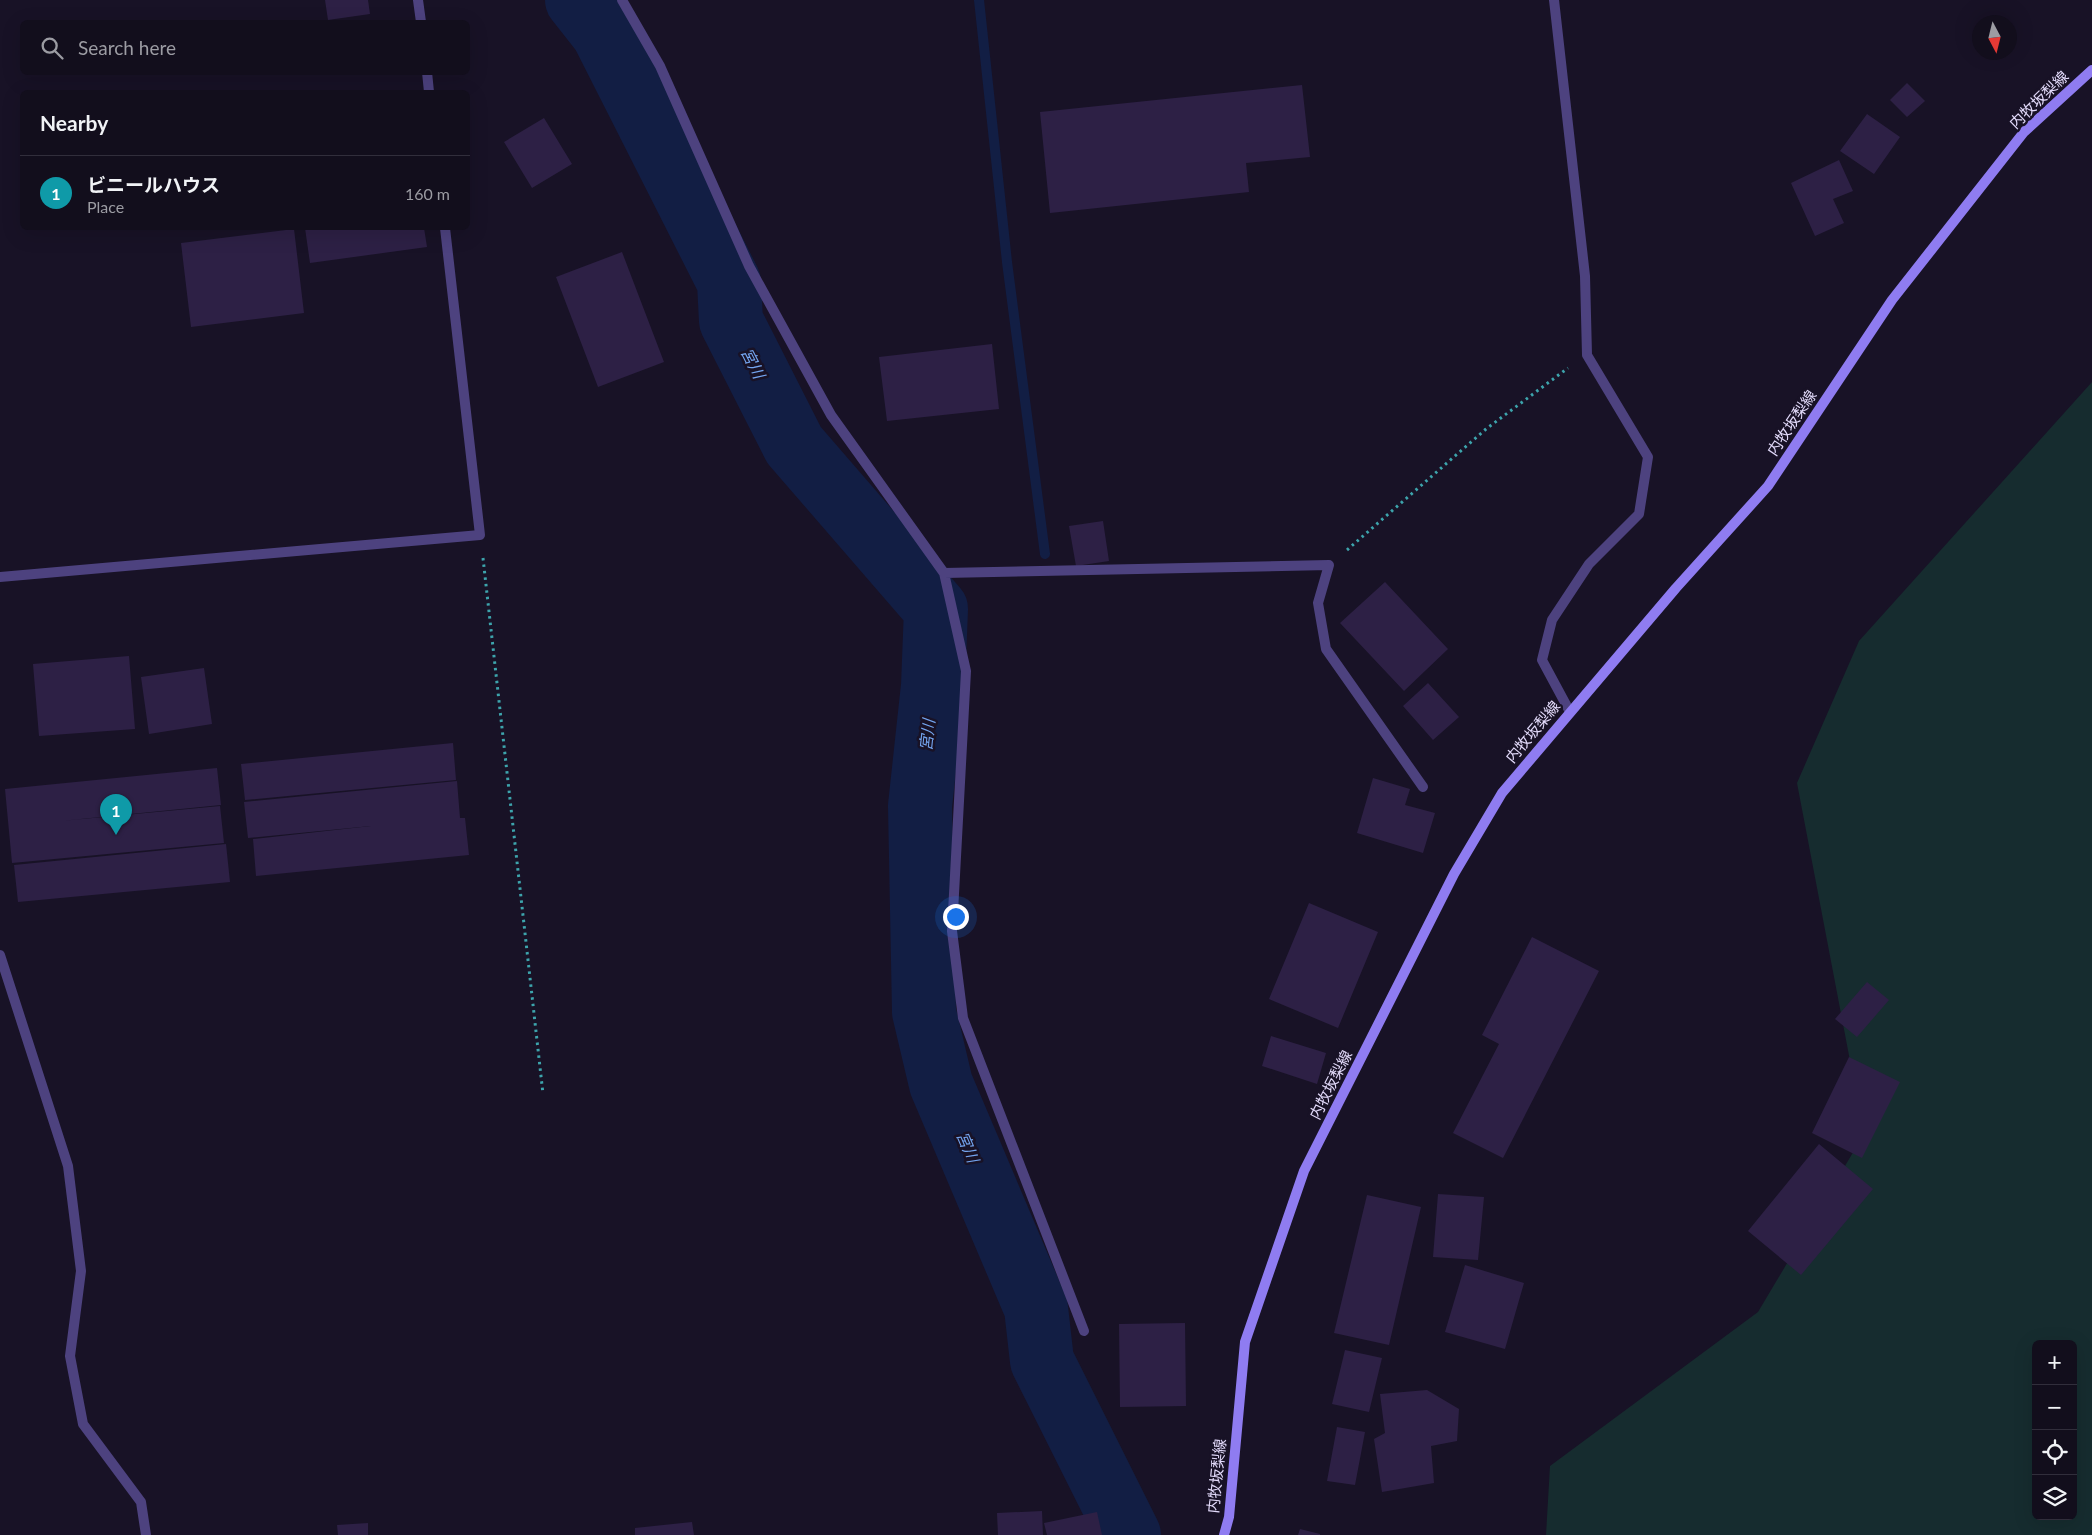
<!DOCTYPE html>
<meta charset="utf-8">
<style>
body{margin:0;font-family:Lato,"Noto Sans JP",sans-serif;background:#1f1c29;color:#f1f3f6}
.controls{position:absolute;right:15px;bottom:15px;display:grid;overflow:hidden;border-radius:8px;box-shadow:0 5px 20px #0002}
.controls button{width:45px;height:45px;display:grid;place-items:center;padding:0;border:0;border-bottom:1px solid #312e3b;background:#120e1c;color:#f1f3f6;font:25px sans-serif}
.compass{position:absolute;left:1972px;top:15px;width:45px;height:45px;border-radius:50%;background:#120e1c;box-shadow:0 5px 20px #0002;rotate:173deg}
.you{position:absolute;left:955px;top:916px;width:18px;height:18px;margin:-12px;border:4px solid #fff;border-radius:50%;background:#1a73e8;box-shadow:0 0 0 8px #1a73e833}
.badge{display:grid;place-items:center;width:32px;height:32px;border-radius:50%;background:#d93025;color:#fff;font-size:16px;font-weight:700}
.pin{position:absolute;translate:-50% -41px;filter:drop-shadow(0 1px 2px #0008)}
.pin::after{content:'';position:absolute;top:26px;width:18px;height:15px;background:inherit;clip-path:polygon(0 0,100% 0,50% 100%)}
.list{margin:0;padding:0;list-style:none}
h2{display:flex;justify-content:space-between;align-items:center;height:65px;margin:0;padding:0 20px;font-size:21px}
h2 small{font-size:16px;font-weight:400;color:#9c9ca3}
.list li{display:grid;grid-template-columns:32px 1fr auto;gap:15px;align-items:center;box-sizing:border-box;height:75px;padding:0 20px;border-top:1px solid #312e3b}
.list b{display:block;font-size:19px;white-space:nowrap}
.list p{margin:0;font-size:16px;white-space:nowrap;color:#9c9ca3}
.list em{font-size:16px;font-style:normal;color:#9c9ca3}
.icon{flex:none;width:28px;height:28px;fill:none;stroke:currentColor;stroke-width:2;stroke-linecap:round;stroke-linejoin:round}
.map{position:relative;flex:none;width:2092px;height:1535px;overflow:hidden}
.search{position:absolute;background:#120e1c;box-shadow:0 5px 20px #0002;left:20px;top:20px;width:450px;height:55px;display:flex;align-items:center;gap:12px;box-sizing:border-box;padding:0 18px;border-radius:8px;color:#9c9ca3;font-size:19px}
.panel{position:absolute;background:#120e1c;box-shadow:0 5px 20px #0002;left:20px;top:90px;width:450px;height:140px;border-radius:8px}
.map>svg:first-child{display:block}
.green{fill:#162c2f;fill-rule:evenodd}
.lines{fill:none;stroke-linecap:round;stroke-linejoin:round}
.stream{stroke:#121e44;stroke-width:10}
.river{stroke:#121e44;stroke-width:64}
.building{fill:#2d2045}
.path{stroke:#3da4ac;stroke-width:3;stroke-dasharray:2.5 4;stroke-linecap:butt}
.street{stroke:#4d427f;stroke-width:10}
.secondary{stroke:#8f7cf1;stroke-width:10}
.labels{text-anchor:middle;stroke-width:5;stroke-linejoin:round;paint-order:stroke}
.street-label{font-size:15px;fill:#e3dbfb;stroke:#181226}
.water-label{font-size:16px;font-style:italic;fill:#74a5f0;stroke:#181226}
</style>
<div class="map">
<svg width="2092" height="1535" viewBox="0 0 2092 1535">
<rect width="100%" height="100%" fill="#181226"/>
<!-- green -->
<path class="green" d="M2092 382V1535H1546L1550 1466 1758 1312 1864 1134 1797 783 1859 641ZM2036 1344H2073V1516H2036Z"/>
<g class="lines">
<!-- stream -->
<path class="stream" d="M979 0 1007 262 1045 554"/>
<!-- river -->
<path class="river" d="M577 0 603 33 729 282 731 321 794 445 936 609 933 686 920 806 924 1012 941 1084 1036 1308 1042 1361 1129 1535"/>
</g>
<!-- building -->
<path class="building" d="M325 0H368L370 14 328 20Z
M1907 83 1925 101 1907 117 1890 100Z
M1302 85 1310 157 1246 163 1249 192 1050 213 1040 112Z
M1867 114 1900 137 1874 174 1840 151Z
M544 118 572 164 532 188 504 142Z
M1839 160 1853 191 1833 199 1844 223 1815 236 1791 183Z
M305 228H424L427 247 310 263Z
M294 229 304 313 191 327 181 243Z
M622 252 664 362 598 387 556 277Z
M992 344 999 409 887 421 879 357Z
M1103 521 1109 561 1076 566 1069 526Z
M1385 582 1448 649 1404 691 1340 623Z
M129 656 135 729 39 736 33 664Z
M204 668 212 724 149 734 141 677Z
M1428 683 1459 717 1433 740 1403 706Z
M453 743 456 780 245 800 241 764Z
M217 768 221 805 61 821 220 806 224 843 12 863 5 789Z
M1373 778 1410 789 1405 805 1435 813 1423 853 1357 833Z
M457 781 460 818H465L469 855 256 876 253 839 371 826 248 838 244 802Z
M226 844 230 882 18 902 14 865Z
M1309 903 1378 932 1338 1028 1269 999Z
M1532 937 1599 971 1503 1158 1453 1133 1499 1044 1482 1035Z
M1867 982 1889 1000 1857 1037 1835 1019Z
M1271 1036 1326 1053 1317 1084 1262 1066Z
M1849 1057 1900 1082 1862 1158 1812 1133Z
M1819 1144 1873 1189 1801 1275 1748 1231Z
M1438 1194 1484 1197 1478 1260 1433 1257Z
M1367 1195 1421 1207 1389 1345 1334 1333Z
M1465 1265 1524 1283 1505 1349 1445 1332Z
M1185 1323 1186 1406 1120 1407 1119 1324Z
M1345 1350 1382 1358 1369 1412 1332 1404Z
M1427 1390 1459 1409 1457 1441 1431 1446 1434 1483 1382 1492 1374 1439 1385 1433 1380 1394Z
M1337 1427 1365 1432 1355 1485 1327 1481Z
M1042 1511 1043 1535H998L997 1513Z
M1097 1512 1102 1535H1047L1044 1523Z
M692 1522 694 1535H635V1528Z
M368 1523V1535H338L337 1525Z
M1300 1529 1320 1534V1535H1298Z"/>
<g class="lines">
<!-- path -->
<path class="path" d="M1347 550 1486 429 1568 368
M483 558 543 1094"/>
<!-- street -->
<path class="street" d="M418 0 421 22
M622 0 660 66 749 266 831 415 944 573 966 671 952 931 963 1018 1084 1331
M1554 0 1585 276 1587 355 1648 457 1639 514 1589 564 1552 620 1542 660 1570 712
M427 72 429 92
M944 573 1329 565 1318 603 1326 649 1423 787
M0 577 480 535 445 228
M0 955 68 1166 81 1271 70 1356 83 1424 141 1502 146 1535"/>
<!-- secondary -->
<path class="secondary" d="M1224 1535 1229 1517 1245 1342 1304 1171 1454 874 1502 793 1676 588 1768 486 1892 300 2024 132 2092 70"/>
</g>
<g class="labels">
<!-- street labels -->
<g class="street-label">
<text transform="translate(2039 100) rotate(-44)" y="5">内牧坂梨線</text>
<text transform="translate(1792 423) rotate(-56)" y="5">内牧坂梨線</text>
<text transform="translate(1533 732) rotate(-50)" y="5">内牧坂梨線</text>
<text transform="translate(1331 1085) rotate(-63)" y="5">内牧坂梨線</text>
<text transform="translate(1217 1476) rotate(-84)" y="5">内牧坂梨線</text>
</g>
<!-- water labels -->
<g class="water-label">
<text transform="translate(753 363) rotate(63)" y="6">宮川</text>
<text transform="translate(927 735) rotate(-84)" y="6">宮川</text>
<text transform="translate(968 1147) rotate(67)" y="6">宮川</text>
</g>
</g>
</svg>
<div class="controls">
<button>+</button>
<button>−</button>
<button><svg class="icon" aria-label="locate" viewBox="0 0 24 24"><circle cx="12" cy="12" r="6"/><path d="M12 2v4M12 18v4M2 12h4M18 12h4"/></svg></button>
<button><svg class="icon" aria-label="layers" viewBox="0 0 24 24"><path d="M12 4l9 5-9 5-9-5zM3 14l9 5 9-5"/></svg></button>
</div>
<svg class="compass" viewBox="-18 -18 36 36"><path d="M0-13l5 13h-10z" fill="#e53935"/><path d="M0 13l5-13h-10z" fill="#9c9ca3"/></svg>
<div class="you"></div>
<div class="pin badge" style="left:116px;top:835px;background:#0f9aa8">1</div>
<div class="search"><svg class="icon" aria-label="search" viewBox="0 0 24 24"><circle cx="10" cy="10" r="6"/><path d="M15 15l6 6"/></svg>Search here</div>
<section class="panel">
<h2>Nearby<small></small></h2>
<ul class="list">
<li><span class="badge" style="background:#0f9aa8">1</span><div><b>ビニールハウス</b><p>Place</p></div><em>160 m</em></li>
</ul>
</section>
</div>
